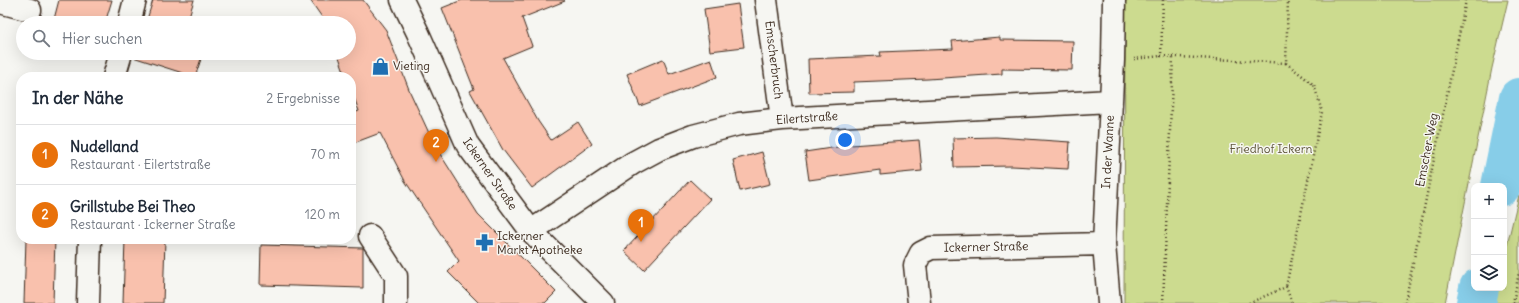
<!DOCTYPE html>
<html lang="de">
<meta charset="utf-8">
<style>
body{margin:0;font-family:Delius,sans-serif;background:#f2f2f3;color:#1f2937}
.controls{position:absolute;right:12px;bottom:12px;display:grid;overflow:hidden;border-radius:8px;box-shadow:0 4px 16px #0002}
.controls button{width:36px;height:36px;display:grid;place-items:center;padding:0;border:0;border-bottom:1px solid #e0e1e3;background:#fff;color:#1f2937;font:20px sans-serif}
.you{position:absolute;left:845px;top:140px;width:14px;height:14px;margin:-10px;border:3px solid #fff;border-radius:50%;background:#1a73e8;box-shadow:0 0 0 6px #1a73e833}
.badge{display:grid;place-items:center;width:26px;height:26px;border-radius:50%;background:#b45309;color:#fff;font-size:13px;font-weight:700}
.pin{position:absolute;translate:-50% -33px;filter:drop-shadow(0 1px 2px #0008)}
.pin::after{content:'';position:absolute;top:21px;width:14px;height:12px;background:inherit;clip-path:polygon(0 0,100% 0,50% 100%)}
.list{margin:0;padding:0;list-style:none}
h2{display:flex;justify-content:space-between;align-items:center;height:52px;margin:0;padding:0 16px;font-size:17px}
h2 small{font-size:13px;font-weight:400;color:#747a83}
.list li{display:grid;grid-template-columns:26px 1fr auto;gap:12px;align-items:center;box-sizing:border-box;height:60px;padding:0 16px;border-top:1px solid #e0e1e3}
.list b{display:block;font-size:15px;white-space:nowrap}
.list p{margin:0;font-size:13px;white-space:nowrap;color:#747a83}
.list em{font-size:13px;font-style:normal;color:#747a83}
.icon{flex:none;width:22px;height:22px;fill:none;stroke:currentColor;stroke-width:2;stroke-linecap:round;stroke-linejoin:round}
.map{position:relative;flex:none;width:1519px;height:303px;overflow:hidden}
.search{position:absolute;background:#fff;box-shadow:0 4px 16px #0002;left:16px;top:16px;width:340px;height:44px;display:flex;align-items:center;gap:10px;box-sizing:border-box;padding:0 14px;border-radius:22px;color:#747a83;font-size:15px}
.panel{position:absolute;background:#fff;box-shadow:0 4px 16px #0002;left:16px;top:72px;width:340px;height:172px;border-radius:16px}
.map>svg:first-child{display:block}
.green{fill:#ccdb8f;stroke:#848256}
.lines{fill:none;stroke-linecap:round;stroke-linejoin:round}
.river{stroke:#87cde8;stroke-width:40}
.building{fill:#f9c1ad;stroke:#3b2a1e}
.minor-casing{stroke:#3b2a1e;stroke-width:25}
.major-casing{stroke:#3b2a1e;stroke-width:25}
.path{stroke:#3b2a1e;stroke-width:2.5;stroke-dasharray:1 3;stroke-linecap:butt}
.minor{stroke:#f6f6f2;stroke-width:22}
.major{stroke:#f6f6f2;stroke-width:22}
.labels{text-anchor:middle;stroke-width:3;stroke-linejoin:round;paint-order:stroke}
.street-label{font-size:12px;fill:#3b2a1e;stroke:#f6f6f2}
.poi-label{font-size:12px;fill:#3b2a1e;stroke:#f6f6f2;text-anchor:start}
.park-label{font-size:12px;fill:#5f563a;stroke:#f6f6f2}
</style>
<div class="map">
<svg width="1519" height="303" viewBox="0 0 1519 303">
<rect width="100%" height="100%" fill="#f6f6f2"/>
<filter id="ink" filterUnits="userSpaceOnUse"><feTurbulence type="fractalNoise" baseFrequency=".025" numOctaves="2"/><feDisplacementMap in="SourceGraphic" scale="8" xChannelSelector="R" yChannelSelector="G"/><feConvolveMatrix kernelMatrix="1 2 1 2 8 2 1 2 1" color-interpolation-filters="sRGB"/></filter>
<g filter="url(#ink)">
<!-- green -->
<path class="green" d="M1125 0H1508L1492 68 1445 303H1124Z
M1519 195V303H1494L1498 288H1504V258Z"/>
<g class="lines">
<!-- river -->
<path class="river" d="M1501 186 1519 98
M1476 303 1479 288"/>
</g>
<!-- building -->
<path class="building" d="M59 0H112L105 23H53Z
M153 0H194L187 23H146Z
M310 0H363L386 30 410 92 435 146 478 214 556 292 545 303H479L448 272 459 261 405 181 380 133 351 144V114L359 111 351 89V77H346L339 57 349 53V23H326Z
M462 0H564L565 1 522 18 532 46 503 58 538 121 551 140 578 122 592 144 532 188 503 150 470 91 474 89 442 8Z
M738 4 744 47 710 51 704 9Z
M1000 37V40L1073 41 1072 70 1002 69V74L928 79 854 82V92L809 93 808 59 881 56 880 52 953 49 952 41Z
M133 53H203L195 77 133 57Z
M663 59 669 74 711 59 717 77 640 106 627 74Z
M996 137 1070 142 1068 169 1012 166 954 167 953 138Z
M919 140 922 171 880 175V170L809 180 805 152 851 145Z
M762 152 770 184 740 191 733 160Z
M690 180 710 199 644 270 624 251Z
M26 239H55L53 303H24Z
M125 239H165L163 303H123Z
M261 245 363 248V288L260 285Z"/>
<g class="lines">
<defs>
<path id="minor" d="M766 0 782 119
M0 2 30 10
M129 23 135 0
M114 77 121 53
M531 231 633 163 659 149 693 136 739 124 782 119 1110 101
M370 236 396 276V303
M88 303 90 239
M919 303 915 265 921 253 931 248 1104 244
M1109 303 1104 244 1113 60 1114 0"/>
<path id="major" d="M402 0 418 33 468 146 531 231 603 303"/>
</defs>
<!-- minor casing -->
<use href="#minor" class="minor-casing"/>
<!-- major casing -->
<use href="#major" class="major-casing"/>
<!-- path -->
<path class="path" d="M1163 0 1161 56 1286 63 1288 0
M1134 59 1161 56
M1286 63 1314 85 1322 112 1286 287
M1163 303 1173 57
M1249 303 1286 287 1292 303
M1405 303 1466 0
M1513 303 1519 272"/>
<!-- minor -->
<use href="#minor" class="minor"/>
<!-- major -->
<use href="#major" class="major"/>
</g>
</g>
<!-- icons -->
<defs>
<symbol id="shop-bare" viewBox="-9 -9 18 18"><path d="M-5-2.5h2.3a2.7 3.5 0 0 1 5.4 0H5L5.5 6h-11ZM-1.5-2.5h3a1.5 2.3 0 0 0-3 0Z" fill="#1f6fb2" stroke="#f6f6f2" stroke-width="2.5" paint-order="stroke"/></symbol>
<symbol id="pharmacy-bare" viewBox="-9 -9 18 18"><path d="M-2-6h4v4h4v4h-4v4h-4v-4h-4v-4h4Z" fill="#1f6fb2" stroke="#f6f6f2" stroke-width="2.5" paint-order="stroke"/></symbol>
</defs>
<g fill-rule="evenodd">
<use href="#shop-bare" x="368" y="54" width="25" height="25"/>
<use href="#pharmacy-bare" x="472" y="230" width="25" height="25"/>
</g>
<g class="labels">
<!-- street labels -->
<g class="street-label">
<text transform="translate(774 60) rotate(83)" y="4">Emscherbruch</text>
<text transform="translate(807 118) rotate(-4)" y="4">Eilertstraße</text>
<text transform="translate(1427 150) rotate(-79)" y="4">Emscher-Weg</text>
<text transform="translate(1108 152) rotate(-87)" y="4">In der Wanne</text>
<text transform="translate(490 174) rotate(55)" y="4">Ickerner Straße</text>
<text transform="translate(986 247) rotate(-1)" y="4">Ickerner Straße</text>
</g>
<!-- poi labels -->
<g class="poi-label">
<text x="393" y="70">Vieting</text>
<text x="497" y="240">Ickerner<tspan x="497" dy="14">Markt Apotheke</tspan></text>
</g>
<!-- park labels -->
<g class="park-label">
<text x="1271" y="153">Friedhof Ickern</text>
</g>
</g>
</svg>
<div class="controls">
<button>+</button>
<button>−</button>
<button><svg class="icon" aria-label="layers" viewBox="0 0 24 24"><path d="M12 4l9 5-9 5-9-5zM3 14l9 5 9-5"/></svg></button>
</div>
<div class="you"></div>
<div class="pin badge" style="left:641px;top:242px;background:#e8710a">1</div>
<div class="pin badge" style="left:436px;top:162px;background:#e8710a">2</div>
<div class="search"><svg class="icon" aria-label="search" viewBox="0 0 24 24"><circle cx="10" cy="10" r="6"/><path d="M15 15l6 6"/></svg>Hier suchen</div>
<section class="panel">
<h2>In der Nähe<small>2 Ergebnisse</small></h2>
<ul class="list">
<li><span class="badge" style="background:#e8710a">1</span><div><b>Nudelland</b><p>Restaurant · Eilertstraße</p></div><em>70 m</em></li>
<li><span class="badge" style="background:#e8710a">2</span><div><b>Grillstube Bei Theo</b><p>Restaurant · Ickerner Straße</p></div><em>120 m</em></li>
</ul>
</section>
</div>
